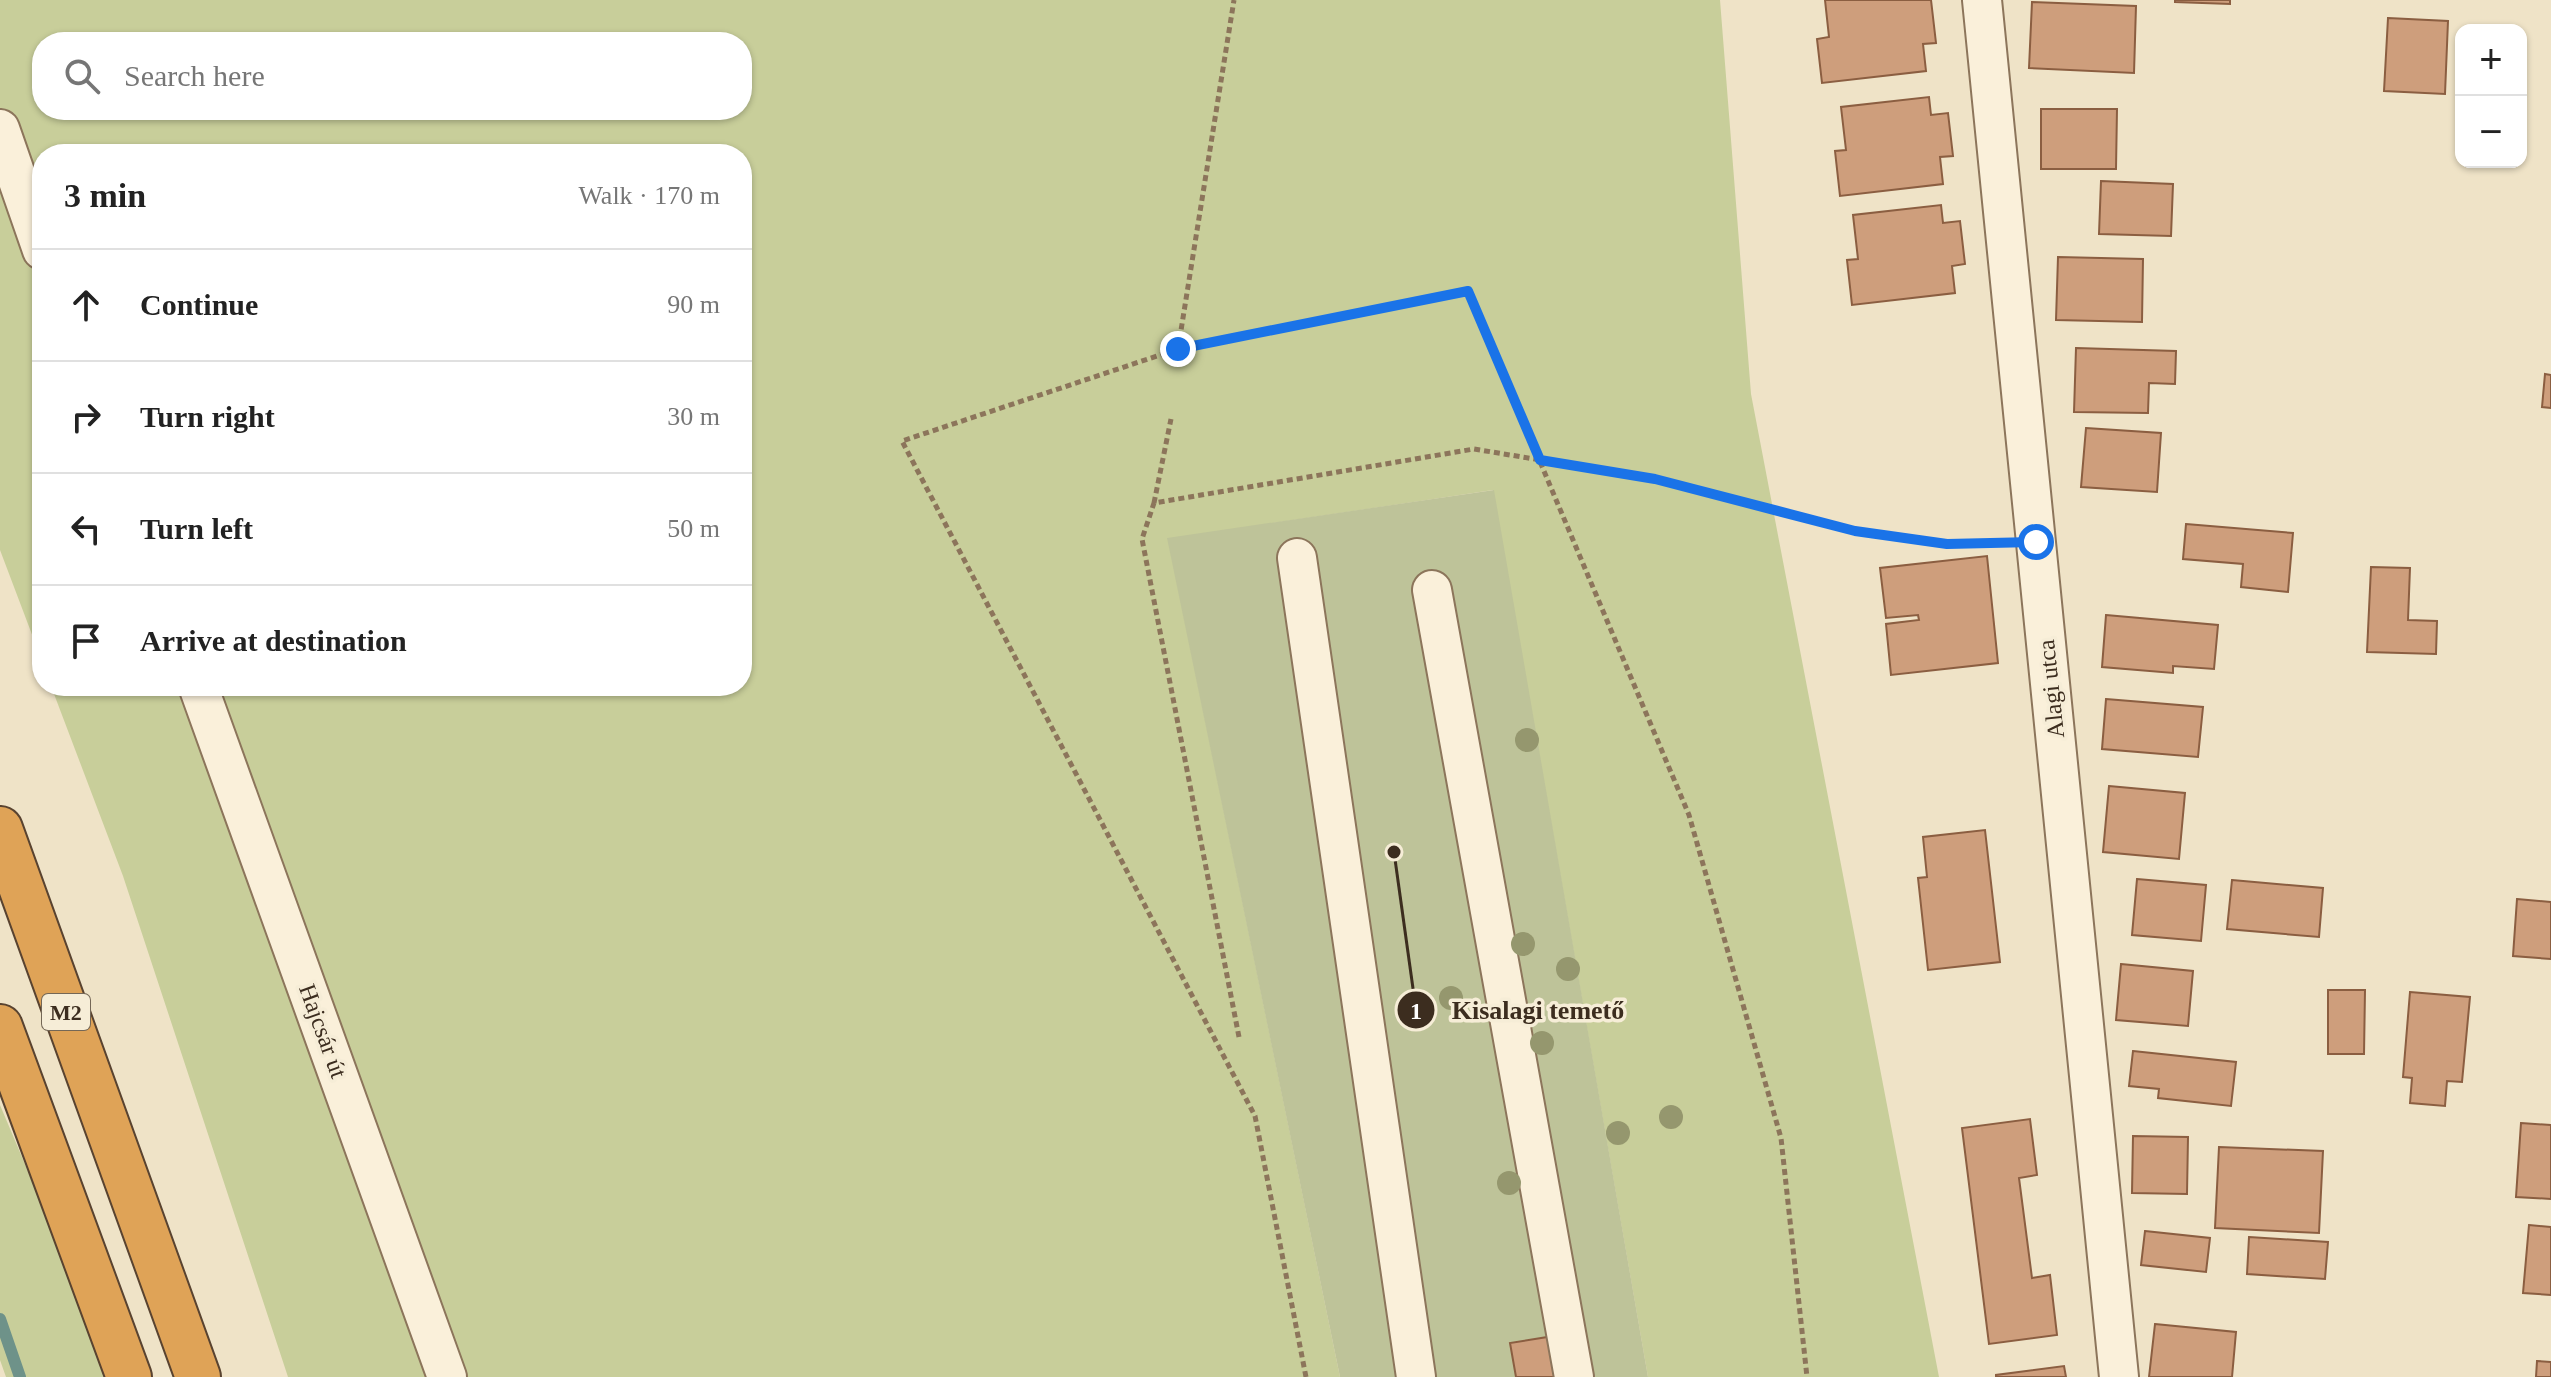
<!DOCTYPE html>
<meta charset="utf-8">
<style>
body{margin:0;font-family:"Times New Roman",serif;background:#f6f6f6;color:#222}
.controls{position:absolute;right:24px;top:24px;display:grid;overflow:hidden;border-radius:16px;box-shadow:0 2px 6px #0004}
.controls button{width:72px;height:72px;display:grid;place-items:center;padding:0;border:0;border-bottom:2px solid #e0e0e0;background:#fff;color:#222;font:40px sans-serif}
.stop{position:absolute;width:24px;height:24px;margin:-18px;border:6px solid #1a73e8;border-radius:50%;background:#fff}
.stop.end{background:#1a73e8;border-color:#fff;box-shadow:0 2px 8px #0008}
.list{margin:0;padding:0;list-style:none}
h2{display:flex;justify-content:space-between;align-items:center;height:104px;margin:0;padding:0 32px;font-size:34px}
h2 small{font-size:26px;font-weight:400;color:#767676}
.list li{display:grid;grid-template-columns:52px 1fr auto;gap:24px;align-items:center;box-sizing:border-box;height:112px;padding:0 32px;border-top:2px solid #e0e0e0}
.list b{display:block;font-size:30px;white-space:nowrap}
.list em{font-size:26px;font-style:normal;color:#767676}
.icon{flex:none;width:44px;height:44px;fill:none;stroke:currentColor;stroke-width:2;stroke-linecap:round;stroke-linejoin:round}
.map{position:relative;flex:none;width:2551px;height:1377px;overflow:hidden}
.search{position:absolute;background:#fff;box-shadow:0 2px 6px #0004;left:32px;top:32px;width:720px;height:88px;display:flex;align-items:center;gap:20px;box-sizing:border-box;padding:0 28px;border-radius:32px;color:#767676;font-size:30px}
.panel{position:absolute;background:#fff;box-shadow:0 2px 6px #0004;left:32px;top:144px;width:720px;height:552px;border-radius:32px}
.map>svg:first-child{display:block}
.green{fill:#c8ce9a;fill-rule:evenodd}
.cemetery{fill:#bec399}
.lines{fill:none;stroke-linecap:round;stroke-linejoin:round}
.stream{stroke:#6e9289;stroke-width:12}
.building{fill:#ce9e7c;stroke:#8b5e41;stroke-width:2}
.minor-casing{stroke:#8c755b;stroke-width:42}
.highway-casing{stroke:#594330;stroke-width:48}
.path{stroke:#8c755b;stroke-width:5;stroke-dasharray:6 4;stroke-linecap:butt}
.minor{stroke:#faf0da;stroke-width:38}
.highway{stroke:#dfa357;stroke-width:44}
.tree{fill:#95976e}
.route{stroke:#1a73e8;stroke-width:10}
.labels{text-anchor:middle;stroke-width:7;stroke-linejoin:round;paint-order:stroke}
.shield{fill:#f6edd7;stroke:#746756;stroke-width:2}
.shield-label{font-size:22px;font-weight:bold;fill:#3c2d1f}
.street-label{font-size:24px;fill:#3c2d1f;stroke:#f6edd7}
.leader{fill:none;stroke:#3c2d1f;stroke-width:3}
.callout-dot{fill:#3c2d1f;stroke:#f6edd7;stroke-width:3}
.mark-label{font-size:24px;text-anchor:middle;font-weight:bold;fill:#fff}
.callout-label{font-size:26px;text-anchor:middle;font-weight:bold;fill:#3c2d1f;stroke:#f6edd7;stroke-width:7;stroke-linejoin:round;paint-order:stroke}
</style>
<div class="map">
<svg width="2551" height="1377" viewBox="0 0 2551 1377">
<rect width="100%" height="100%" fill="#efe3c7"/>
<!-- green -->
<path class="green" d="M0 0H1720L1751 394 1939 1377H1648L1493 490 1168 539 1340 1377H288L123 876 51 686H742V154H42V661L0 550ZM42 42H742V110H42Z
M0 1105 68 1266 108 1377H6L0 1360Z"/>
<!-- cemetery -->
<path class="cemetery" d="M1494 490 1648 1377H1340L1167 538Z"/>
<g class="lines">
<!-- stream -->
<path class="stream" d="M0 1319 20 1377"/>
</g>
<!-- building -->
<path class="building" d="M1825 0H1931L1936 43 1923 44 1926 71 1822 83 1817 39 1829 37Z
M2175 0H2230V4L2175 2Z
M2032 2 2136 6 2134 73 2029 68Z
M2388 18 2448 21 2445 94 2384 91Z
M1929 97 1931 115 1948 113 1953 156 1940 157 1943 184 1840 196 1835 151 1846 150 1841 107Z
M2041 109H2117L2116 169H2041Z
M2101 181 2173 184 2171 236 2099 234Z
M1941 205 1943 223 1960 221 1965 264 1952 266 1955 293 1852 305 1847 260 1858 259 1853 215Z
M2058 257 2143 259 2142 322 2056 320Z
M2076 348 2176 351 2175 384 2149 383 2148 413 2074 412Z
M2545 374 2551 375V408L2542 407Z
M2086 428 2161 433 2157 492 2081 487Z
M2186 524 2293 533 2288 592 2241 587 2243 564 2183 559Z
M1987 556 1998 663 1891 675 1886 624 1919 620 1918 615 1886 618 1880 568Z
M2371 567 2410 568 2408 620 2437 621 2436 654 2367 652Z
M2106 615 2218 625 2214 669 2173 666V673L2102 667Z
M2106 699 2203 707 2198 757 2102 749Z
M2109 786 2185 793 2179 859 2103 852Z
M1985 830 2000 962 1928 970 1918 878 1927 877 1923 837Z
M2137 879 2206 885 2201 941 2132 935Z
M2232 880 2323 888 2319 937 2227 929Z
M2517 899 2551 902V959L2513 956Z
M2121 964 2193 971 2188 1026 2116 1020Z
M2328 990H2365L2364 1054H2328Z
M2410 992 2470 997 2462 1082 2447 1081 2445 1106 2410 1103 2412 1078 2403 1077Z
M2133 1051 2236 1062 2231 1106 2158 1098 2159 1089 2129 1086Z
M2030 1119 2037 1175 2019 1178 2032 1278 2050 1275 2057 1335 1989 1344 1962 1128Z
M2521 1123 2551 1125V1199L2516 1197Z
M2133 1136 2188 1137 2187 1194 2132 1193Z
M2219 1147 2323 1151 2319 1233 2215 1228Z
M2529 1225 2551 1227V1295L2523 1293Z
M2145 1231 2210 1238 2206 1272 2141 1265Z
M2249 1237 2328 1242 2325 1279 2247 1274Z
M2155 1324 2236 1332 2232 1377H2149Z
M1560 1335 1567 1377H1516L1510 1343Z
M2537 1361 2551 1362V1377H2536Z
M2064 1366 2066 1377H1996V1375Z"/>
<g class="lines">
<defs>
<path id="minor" d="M1982 0 2119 1377
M0 129 42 250
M1297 558 1416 1377
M1432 590 1574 1377
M198 686 447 1377"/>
<path id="highway" d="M0 829 198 1377
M0 1027 129 1377"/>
</defs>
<!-- minor casing -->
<use href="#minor" class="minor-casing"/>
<!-- highway casing -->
<use href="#highway" class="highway-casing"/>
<!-- path -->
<path class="path" d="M1178 349 1234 0
M1154 503 1171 419
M1239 1037 1142 539 1154 503 1474 449 1655 479 1855 531 1947 544 1997 543
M1306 1377 1255 1116 902 441 1178 349 1468 291 1689 815 1781 1138 1807 1377"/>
<!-- minor -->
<use href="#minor" class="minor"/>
<!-- highway -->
<use href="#highway" class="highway"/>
</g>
<!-- trees -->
<g class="tree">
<circle cx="1527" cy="740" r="12"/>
<circle cx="1523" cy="944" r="12"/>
<circle cx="1568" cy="969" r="12"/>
<circle cx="1451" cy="998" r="12"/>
<circle cx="1542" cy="1043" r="12"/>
<circle cx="1671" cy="1117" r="12"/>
<circle cx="1618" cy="1133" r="12"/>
<circle cx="1509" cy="1183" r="12"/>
</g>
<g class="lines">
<!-- route -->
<path class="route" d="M1178 349 1468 291 1540 460 1655 479 1855 531 1947 544 2036 542"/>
</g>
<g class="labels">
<!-- shield labels -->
<rect class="shield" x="42" y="994" width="48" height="36" rx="6"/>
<g class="shield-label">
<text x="66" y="1020">M2</text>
</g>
<!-- street labels -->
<g class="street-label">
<text transform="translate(2051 689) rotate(-96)" y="8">Alagi utca</text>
<text transform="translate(323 1031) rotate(70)" y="8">Hajcsár út</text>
</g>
</g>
<!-- callouts -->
<path class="leader" d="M1394 852L1416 1010"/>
<g class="callout-dot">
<circle cx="1394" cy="852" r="8"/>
<circle cx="1416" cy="1010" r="20"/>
</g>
<g class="mark-label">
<text x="1416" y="1019">1</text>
</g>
<g class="callout-label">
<text x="1538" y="1019">Kisalagi temető</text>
</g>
</svg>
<div class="controls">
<button>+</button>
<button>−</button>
</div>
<div class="stop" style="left:2036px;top:542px"></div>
<div class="stop end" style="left:1178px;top:349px"></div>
<div class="search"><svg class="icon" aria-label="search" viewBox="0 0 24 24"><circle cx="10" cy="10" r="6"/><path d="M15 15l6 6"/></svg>Search here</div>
<section class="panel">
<h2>3 min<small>Walk · 170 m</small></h2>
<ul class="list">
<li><svg class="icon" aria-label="ahead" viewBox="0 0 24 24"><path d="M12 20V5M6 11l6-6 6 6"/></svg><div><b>Continue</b></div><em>90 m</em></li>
<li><svg class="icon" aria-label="right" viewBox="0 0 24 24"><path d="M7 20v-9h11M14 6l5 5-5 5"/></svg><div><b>Turn right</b></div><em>30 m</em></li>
<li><svg class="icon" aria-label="left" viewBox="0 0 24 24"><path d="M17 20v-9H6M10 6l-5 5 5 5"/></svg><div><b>Turn left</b></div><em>50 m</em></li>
<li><svg class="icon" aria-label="arrive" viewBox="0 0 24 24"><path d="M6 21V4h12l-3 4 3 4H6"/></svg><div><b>Arrive at destination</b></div></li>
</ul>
</section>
</div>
